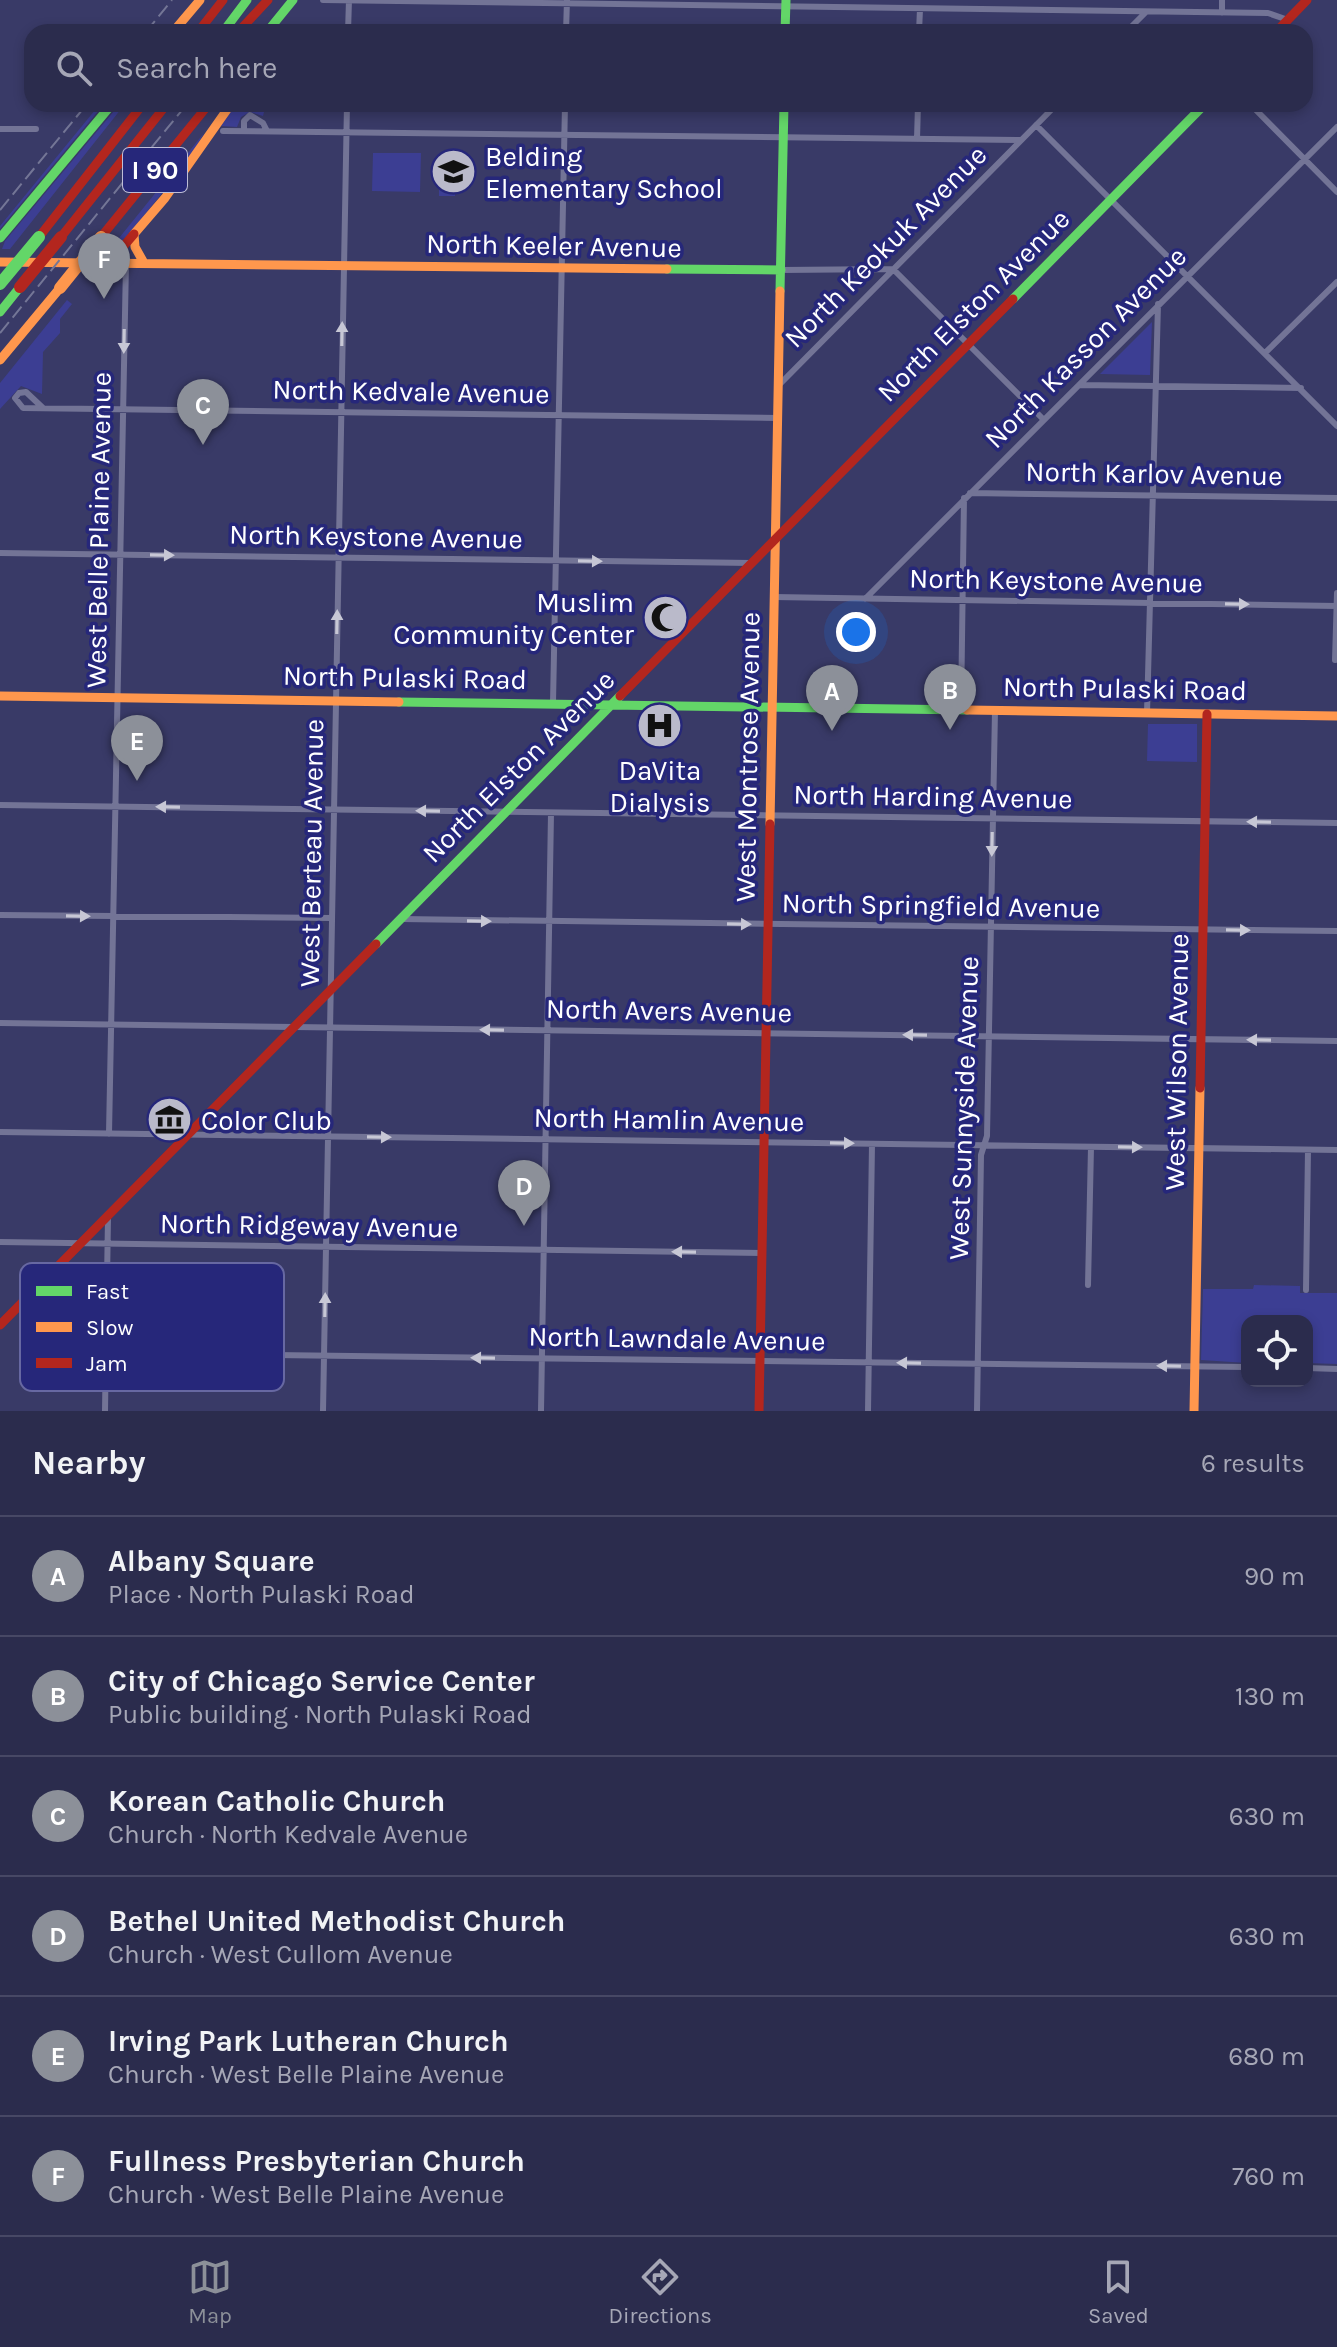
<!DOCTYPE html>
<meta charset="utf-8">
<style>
body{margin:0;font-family:Karla,sans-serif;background:#333454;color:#f1f3f6}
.controls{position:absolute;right:24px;bottom:24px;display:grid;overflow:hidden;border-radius:16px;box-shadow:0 4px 12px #0003}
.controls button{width:72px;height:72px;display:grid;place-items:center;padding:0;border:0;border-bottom:2px solid #474865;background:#2b2c4d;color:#f1f3f6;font:40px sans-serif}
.you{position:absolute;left:856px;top:632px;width:28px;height:28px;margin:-20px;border:6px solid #fff;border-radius:50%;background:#1a73e8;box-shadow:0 0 0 12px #1a73e833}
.badge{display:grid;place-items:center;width:52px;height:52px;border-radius:50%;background:#8c9099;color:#fff;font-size:26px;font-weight:700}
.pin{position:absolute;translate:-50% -66px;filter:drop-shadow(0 2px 4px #0008)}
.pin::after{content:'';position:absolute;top:42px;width:28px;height:24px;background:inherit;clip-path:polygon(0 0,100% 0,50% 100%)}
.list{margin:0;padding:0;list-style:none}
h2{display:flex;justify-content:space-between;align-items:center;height:104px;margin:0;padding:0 32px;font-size:34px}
h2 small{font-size:26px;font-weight:400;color:#a6a7b6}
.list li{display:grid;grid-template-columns:52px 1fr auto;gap:24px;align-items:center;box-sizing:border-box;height:120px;padding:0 32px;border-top:2px solid #474865}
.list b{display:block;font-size:30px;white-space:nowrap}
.list p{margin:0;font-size:26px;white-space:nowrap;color:#a6a7b6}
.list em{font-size:26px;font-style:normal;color:#a6a7b6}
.icon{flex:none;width:44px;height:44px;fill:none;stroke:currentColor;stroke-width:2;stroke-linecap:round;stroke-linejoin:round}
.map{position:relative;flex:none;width:1337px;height:1411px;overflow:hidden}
.search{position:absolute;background:#2b2c4d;box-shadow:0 4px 12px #0003;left:24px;right:24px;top:24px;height:88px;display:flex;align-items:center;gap:20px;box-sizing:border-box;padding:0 28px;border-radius:24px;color:#a6a7b6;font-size:30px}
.sheet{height:824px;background:#2b2c4d}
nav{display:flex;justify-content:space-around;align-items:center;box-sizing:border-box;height:112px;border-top:2px solid #474865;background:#2b2c4d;font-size:22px;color:#a6a7b6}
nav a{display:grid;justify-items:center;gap:4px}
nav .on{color:#8c9099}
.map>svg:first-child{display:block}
.green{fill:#3c3e93}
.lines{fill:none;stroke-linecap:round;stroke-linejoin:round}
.street{stroke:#737496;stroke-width:6}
.fast{stroke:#63d668;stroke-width:9}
.slow{stroke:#ff974d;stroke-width:9}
.jam{stroke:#b3261e;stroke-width:9}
.rail{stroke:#747696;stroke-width:2;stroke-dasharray:14 6;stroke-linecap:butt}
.fast-bridge{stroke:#63d668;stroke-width:12}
.slow-bridge{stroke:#ff974d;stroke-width:12}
.jam-bridge{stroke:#b3261e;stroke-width:12}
.oneway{fill:#c7c7d5}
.labels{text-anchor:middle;stroke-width:7;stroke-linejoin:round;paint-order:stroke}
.shield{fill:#26277a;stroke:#bebed7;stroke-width:2}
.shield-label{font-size:26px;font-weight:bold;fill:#fff}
.poi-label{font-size:28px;fill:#fff;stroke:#26277a;text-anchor:start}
.street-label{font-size:28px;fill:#fff;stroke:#26277a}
.key{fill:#26277a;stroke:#6768a2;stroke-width:2}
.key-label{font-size:22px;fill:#fff}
</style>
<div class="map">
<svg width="1337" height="1411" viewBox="0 0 1337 1411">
<rect width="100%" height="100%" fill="#393a67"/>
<!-- green -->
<path class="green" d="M100 104H104L0 229V226Z
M120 104H125L10 249H2L5 241Z
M236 104H266L263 116 250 112 241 117 237 127 221 126Z
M204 133 187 163 123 241 119 238Z
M373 153H421L420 192 372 191Z
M439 163H456L455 196H439Z
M67 300 72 304 60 319V333L43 352 42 394 21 386 0 409V383Z
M1152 322 1150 375 1100 374Z
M1148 724H1197V762L1147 761Z
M1254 1285 1300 1286V1293H1337V1364L1307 1363V1321H1247V1363L1201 1360 1203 1289H1253Z"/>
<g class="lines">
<!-- street -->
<path class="street" d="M323 0 1268 13 1288 20
M1222 13V0
M348 32 349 0
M566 32 567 0
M919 32 920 9
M1126 32 1146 12
M1250 104 1337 192
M1036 125 1337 426
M0 129H36
M223 131 1021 140
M244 131V121L250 115 263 123 267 131
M917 139 918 104
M781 270 893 269 1044 420
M1265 353 1337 282
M779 385 1057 104
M1079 385 1301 388
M43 408 26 392 19 393 15 398 23 408 778 418
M970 493 1337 498
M0 553 752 563
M774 597 1337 606
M865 599 1337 127
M1335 660 1337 593
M553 703 565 104
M961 710 964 498
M1147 713 1158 304
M0 805 1337 823
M0 915 332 918
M401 919 1337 931
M0 1023 1337 1041
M0 1132 1337 1150
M109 1134 126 263
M0 1242 762 1253
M1088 1285 1091 1147
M1306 1290 1308 1150
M106 1353 1247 1367
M1307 1368 1337 1369
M105 1411 108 1217
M323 1411 347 104
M541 1411 551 813
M868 1411 872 1144
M977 1411 981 1155 987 1136 995 710"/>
<!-- fast -->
<path class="fast" d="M223 32 247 0
M267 32 293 0
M785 32 786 0
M0 238 112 104
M667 269 781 270
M780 291 784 104
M1013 299 1205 104
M0 312 20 287
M399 702 967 710
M376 944 620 696"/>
<!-- slow -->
<path class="slow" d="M173 32 200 0
M0 262 667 269
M144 263 135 247 134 234 165 198 231 104
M0 360 60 288
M0 696 399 702
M967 710 1337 716
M770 824 780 291
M1194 1411 1200 1088"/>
<!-- jam -->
<path class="jam" d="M198 32 223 0
M238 32 268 0
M1276 32 1307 0
M39 237 143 104
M61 237 167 104
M101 237 209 104
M110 262 134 234
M620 696 1013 299
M1200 1088 1207 714
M0 1325 376 944
M759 1411 770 824"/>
<!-- rail -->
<path class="rail" d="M146 32 172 0
M0 210 87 104
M0 333 187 104"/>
<!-- fast-bridge -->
<path class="fast-bridge" d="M0 284 39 237"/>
<!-- slow-bridge -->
<path class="slow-bridge" d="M60 288 101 237"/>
<!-- jam-bridge -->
<path class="jam-bridge" d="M20 287 61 237"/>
</g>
<!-- one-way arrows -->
<defs><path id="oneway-solid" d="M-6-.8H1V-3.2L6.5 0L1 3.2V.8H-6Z" transform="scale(2)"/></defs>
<g class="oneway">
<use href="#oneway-solid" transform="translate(342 334) rotate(-89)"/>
<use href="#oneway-solid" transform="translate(124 341) rotate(91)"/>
<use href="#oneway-solid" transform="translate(162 555) rotate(1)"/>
<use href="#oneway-solid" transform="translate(590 561) rotate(1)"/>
<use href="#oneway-solid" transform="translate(1237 604) rotate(1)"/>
<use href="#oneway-solid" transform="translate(337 622) rotate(-89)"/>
<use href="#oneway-solid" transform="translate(168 807) rotate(-179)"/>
<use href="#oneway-solid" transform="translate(428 811) rotate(-179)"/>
<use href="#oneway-solid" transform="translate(1259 822) rotate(-179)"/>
<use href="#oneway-solid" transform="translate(992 844) rotate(91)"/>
<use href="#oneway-solid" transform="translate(78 916) rotate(1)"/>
<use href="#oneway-solid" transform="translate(479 921) rotate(1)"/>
<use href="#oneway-solid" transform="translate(739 924) rotate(1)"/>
<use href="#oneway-solid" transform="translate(1238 930) rotate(1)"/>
<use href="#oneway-solid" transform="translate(492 1030) rotate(-179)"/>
<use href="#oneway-solid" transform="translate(915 1035) rotate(-179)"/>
<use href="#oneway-solid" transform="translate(1259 1040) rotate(-179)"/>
<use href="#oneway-solid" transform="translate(379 1137) rotate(1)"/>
<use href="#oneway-solid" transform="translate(842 1143) rotate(1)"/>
<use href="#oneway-solid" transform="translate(1130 1147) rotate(1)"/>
<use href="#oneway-solid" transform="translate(684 1252) rotate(-179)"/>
<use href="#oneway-solid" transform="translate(325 1305) rotate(-89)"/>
<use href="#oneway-solid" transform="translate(483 1358) rotate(-179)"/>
<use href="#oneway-solid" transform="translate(909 1363) rotate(-179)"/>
<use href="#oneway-solid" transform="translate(1169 1366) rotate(-179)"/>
</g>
<!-- icons -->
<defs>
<symbol id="school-disc" viewBox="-11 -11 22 22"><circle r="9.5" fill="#babaca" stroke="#26277a"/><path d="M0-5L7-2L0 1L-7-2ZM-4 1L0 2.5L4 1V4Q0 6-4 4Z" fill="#111"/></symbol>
<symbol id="mosque-disc" viewBox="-11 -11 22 22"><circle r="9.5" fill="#babaca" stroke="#26277a"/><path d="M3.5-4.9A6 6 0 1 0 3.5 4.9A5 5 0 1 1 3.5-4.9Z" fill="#111"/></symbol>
<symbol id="hospital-disc" viewBox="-11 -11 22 22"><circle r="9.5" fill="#babaca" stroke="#26277a"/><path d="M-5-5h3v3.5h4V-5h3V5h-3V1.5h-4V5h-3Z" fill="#111"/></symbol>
<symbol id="museum-disc" viewBox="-11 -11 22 22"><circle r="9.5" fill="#babaca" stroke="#26277a"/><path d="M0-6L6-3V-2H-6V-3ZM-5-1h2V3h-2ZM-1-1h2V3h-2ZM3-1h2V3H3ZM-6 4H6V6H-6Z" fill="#111"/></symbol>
</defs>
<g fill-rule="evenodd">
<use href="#school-disc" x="428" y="146" width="51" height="51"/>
<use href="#mosque-disc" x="640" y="592" width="51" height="51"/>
<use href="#hospital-disc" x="634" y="700" width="51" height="51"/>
<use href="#museum-disc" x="144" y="1094" width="51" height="51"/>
</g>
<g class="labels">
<!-- shield labels -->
<rect class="shield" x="123" y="148" width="64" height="44" rx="6"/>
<g class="shield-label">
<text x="155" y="179">I 90</text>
</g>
<!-- poi labels -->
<g class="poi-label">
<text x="485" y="166">Belding<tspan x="485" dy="32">Elementary School</tspan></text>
<text x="634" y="612" text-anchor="end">Muslim<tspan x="634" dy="32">Community Center</tspan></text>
<text x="660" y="780" text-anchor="middle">DaVita<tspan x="660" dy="32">Dialysis</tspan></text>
<text x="201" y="1130">Color Club</text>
</g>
<!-- street labels -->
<g class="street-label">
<text transform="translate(554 245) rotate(1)" y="10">North Keeler Avenue</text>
<text transform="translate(885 246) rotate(-45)" y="10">North Keokuk Avenue</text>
<text transform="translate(973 305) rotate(-45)" y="10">North Elston Avenue</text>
<text transform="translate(1085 347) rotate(-45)" y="10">North Kasson Avenue</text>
<text transform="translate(411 391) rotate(1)" y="10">North Kedvale Avenue</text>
<text transform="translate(1154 473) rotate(1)" y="10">North Karlov Avenue</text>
<text transform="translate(98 530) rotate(-89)" y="10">West Belle Plaine Avenue</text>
<text transform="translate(376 536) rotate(1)" y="10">North Keystone Avenue</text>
<text transform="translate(1056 580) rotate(1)" y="10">North Keystone Avenue</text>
<text transform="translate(405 677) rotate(1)" y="10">North Pulaski Road</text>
<text transform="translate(1125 688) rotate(1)" y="10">North Pulaski Road</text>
<text transform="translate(747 757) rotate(-89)" y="10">West Montrose Avenue</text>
<text transform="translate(518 766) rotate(-45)" y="10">North Elston Avenue</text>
<text transform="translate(933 796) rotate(1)" y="10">North Harding Avenue</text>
<text transform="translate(311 853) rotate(-89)" y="10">West Berteau Avenue</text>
<text transform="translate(941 905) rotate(1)" y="10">North Springfield Avenue</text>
<text transform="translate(669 1010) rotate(1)" y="10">North Avers Avenue</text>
<text transform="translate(1176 1062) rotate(-89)" y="10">West Wilson Avenue</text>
<text transform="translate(963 1108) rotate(-88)" y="10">West Sunnyside Avenue</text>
<text transform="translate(669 1119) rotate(1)" y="10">North Hamlin Avenue</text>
<text transform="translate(309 1225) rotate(1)" y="10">North Ridgeway Avenue</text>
<text transform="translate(677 1338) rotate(1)" y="10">North Lawndale Avenue</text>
</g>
</g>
<!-- legend -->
<rect x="20" y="1263" width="264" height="128" rx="12" class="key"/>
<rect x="36" y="1286" width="36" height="10" fill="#63d668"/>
<rect x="36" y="1322" width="36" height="10" fill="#ff974d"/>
<rect x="36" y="1358" width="36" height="10" fill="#b3261e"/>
<g class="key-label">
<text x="86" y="1299">Fast</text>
<text x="86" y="1335">Slow</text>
<text x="86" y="1371">Jam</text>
</g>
</svg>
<div class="controls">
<button><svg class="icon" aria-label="locate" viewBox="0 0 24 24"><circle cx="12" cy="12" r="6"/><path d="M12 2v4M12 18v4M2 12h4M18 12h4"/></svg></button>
</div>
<div class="you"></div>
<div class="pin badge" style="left:832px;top:731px">A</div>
<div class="pin badge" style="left:950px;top:730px">B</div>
<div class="pin badge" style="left:203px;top:445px">C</div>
<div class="pin badge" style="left:524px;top:1226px">D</div>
<div class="pin badge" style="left:137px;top:781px">E</div>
<div class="pin badge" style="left:104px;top:299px">F</div>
<div class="search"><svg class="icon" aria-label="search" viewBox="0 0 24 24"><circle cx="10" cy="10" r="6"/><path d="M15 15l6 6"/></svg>Search here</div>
</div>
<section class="sheet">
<h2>Nearby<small>6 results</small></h2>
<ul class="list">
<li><span class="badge">A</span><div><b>Albany Square</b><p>Place · North Pulaski Road</p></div><em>90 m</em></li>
<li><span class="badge">B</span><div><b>City of Chicago Service Center</b><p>Public building · North Pulaski Road</p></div><em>130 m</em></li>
<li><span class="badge">C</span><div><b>Korean Catholic Church</b><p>Church · North Kedvale Avenue</p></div><em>630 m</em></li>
<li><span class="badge">D</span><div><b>Bethel United Methodist Church</b><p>Church · West Cullom Avenue</p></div><em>630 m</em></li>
<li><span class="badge">E</span><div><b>Irving Park Lutheran Church</b><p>Church · West Belle Plaine Avenue</p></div><em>680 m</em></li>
<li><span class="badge">F</span><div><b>Fullness Presbyterian Church</b><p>Church · West Belle Plaine Avenue</p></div><em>760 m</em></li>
</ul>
</section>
<nav>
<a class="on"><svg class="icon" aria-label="map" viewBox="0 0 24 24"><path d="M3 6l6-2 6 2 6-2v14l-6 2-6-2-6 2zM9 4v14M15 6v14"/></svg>Map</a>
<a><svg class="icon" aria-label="directions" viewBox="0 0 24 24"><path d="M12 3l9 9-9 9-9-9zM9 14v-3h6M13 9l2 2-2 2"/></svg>Directions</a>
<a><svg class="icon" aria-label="saved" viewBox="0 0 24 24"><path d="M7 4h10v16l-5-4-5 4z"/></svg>Saved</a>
</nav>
